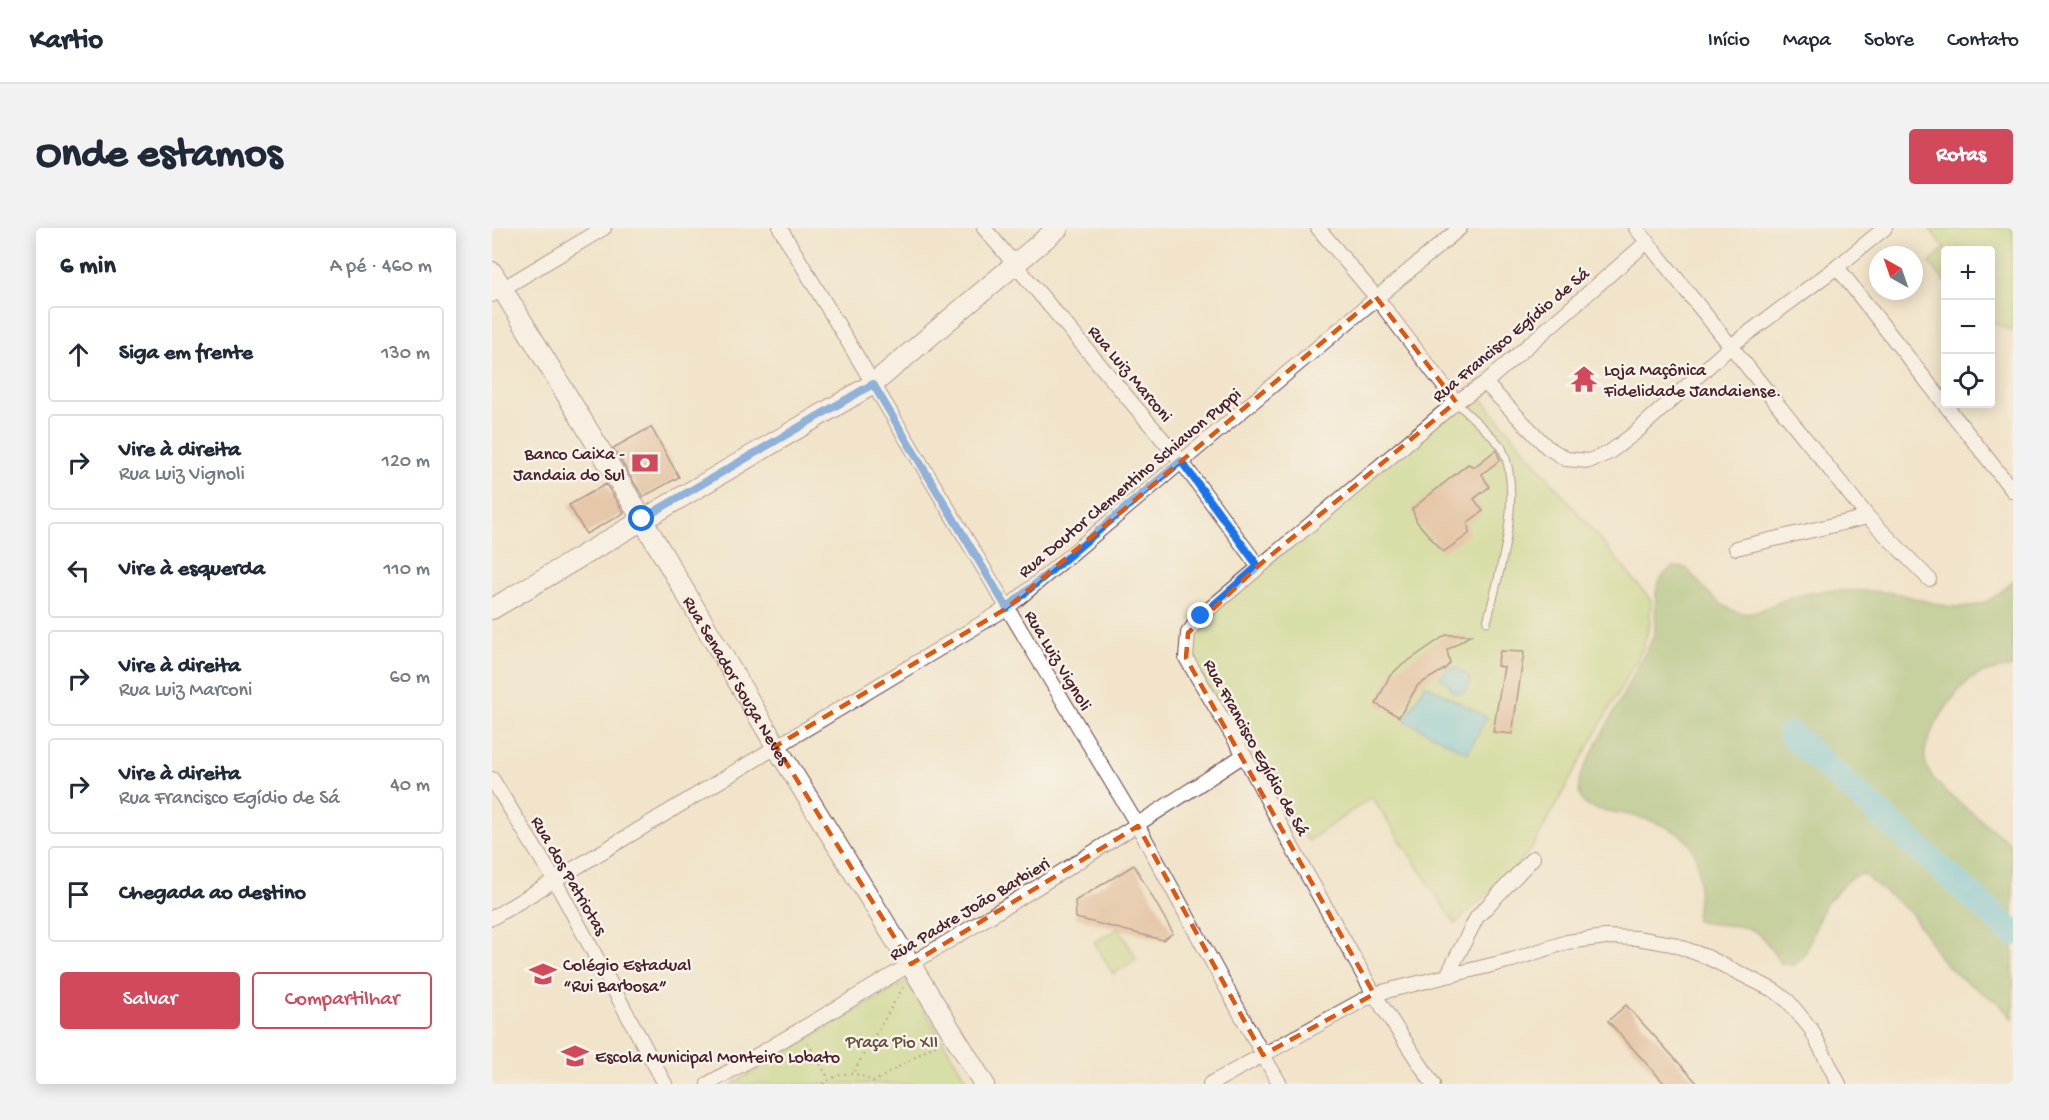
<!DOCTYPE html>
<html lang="pt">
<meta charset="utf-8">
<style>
body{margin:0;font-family:"Gochi Hand",sans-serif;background:#f2f2f3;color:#1f2937}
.controls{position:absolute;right:18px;top:18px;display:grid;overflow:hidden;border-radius:6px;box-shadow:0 3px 15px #0003}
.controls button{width:54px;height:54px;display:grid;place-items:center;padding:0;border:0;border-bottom:2px solid #e0e1e3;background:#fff;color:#1f2937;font:30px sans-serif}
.compass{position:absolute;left:1377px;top:18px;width:54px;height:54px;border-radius:50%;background:#fff;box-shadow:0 3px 15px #0003;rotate:320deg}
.stop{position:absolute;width:18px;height:18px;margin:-14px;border:4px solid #1a73e8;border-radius:50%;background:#fff}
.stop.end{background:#1a73e8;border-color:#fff;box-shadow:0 2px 6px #0008}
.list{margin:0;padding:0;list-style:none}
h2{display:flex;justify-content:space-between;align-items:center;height:78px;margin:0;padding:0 24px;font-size:26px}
h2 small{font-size:20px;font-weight:400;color:#747a83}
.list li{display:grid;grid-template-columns:39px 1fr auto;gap:18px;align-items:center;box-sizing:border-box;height:96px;margin:0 12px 12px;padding:0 12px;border:2px solid #e0e1e3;border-radius:6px}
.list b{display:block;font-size:22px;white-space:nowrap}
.list p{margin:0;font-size:20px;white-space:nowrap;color:#747a83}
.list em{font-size:20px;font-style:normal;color:#747a83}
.actions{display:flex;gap:12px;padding:18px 24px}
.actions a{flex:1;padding:14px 0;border:2px solid #d1495b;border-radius:6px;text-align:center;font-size:21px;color:#d1495b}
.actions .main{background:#d1495b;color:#fff}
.icon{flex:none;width:33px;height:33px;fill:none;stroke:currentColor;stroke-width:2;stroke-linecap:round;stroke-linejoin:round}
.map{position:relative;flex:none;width:1521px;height:856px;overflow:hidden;border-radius:6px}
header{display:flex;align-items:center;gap:36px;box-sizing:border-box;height:84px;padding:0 30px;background:#fff;border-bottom:2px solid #e0e1e3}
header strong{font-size:28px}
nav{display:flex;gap:33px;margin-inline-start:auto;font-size:21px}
.intro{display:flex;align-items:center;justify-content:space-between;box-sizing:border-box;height:144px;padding:0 36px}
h1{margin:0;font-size:42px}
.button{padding:15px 27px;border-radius:6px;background:#d1495b;color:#fff;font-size:21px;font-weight:700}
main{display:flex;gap:36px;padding:0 36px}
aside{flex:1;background:#fff;border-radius:6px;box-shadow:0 3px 15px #0003}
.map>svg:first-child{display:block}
.green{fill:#bbd77d;stroke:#827b54;stroke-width:1.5}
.forest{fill:#94b86c;stroke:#6f6c4c;stroke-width:1.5}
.water{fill:#60c4de;stroke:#557284;stroke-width:1.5}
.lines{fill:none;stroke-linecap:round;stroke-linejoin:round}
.river{stroke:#60c4de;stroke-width:26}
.building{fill:#d9a581}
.lane-casing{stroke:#633d43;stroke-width:9}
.street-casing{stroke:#633d43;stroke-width:16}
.secondary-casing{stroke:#633d43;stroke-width:22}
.path{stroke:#633d43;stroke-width:2;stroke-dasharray:1.5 4.5;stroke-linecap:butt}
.lane{stroke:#fff;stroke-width:7}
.street{stroke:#fff;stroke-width:14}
.secondary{stroke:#fff;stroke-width:20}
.route{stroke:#1a73e8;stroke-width:8}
.marked{fill:none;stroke:#e0560e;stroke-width:4.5;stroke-dasharray:12 8;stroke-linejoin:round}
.labels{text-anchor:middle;stroke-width:5;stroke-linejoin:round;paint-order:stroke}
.street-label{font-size:18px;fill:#4a1f2b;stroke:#f7f3e8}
.poi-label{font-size:18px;fill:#4a1f2b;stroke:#f7f3e8;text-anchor:start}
.park-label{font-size:18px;fill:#664d40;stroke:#f7f3e8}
</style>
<header>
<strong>Kartio</strong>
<nav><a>Início</a><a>Mapa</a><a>Sobre</a><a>Contato</a></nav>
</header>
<div class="intro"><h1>Onde estamos</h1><a class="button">Rotas</a></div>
<main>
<aside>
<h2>6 min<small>A pé · 460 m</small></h2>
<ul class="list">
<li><svg class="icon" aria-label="ahead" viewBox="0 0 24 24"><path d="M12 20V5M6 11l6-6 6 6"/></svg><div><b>Siga em frente</b></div><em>130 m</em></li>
<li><svg class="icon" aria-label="right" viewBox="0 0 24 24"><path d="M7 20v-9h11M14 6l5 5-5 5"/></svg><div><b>Vire à direita</b><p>Rua Luiz Vignoli</p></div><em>120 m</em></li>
<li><svg class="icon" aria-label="left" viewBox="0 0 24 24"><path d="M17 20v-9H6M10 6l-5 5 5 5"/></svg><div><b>Vire à esquerda</b></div><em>110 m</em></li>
<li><svg class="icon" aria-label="right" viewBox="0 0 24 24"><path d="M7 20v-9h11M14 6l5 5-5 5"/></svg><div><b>Vire à direita</b><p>Rua Luiz Marconi</p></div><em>60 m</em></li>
<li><svg class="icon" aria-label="right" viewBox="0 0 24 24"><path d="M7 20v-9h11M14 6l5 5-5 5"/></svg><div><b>Vire à direita</b><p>Rua Francisco Egídio de Sá</p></div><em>40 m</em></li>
<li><svg class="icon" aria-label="arrive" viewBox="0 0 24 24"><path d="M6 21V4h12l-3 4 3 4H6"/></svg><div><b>Chegada ao destino</b></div></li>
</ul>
<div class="actions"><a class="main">Salvar</a><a>Compartilhar</a></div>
</aside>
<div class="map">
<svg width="1521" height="856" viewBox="0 0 1521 856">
<rect width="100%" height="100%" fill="#f7f3e8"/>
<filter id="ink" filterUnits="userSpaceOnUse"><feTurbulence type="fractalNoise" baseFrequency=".0167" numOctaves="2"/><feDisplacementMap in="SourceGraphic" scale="12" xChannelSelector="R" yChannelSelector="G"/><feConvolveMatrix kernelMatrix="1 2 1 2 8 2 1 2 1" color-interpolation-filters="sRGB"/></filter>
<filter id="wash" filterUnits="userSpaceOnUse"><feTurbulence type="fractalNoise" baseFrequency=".008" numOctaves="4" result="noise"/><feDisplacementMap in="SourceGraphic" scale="24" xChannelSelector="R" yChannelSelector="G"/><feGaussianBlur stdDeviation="1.35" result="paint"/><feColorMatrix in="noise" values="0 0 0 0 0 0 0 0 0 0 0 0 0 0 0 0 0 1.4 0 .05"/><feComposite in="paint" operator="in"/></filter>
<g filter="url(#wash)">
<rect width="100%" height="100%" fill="#f1e4ca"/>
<!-- green -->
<path class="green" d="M1437 0H1521V103L1499 94 1498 22H1454L1453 54 1438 35 1453 20Z
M983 163 1159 372 1158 396 1150 422 1041 618 1017 646 963 696 880 569 816 613 700 433 702 406 715 389Z
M627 700 645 732 621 746 602 714Z
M415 753 477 856H240Z"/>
<!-- forest -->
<path class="forest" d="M1181 339 1194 340C1210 356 1226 381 1250 385 1262 387 1270 382 1280 377 1296 370 1316 364 1333 363 1355 362 1380 362 1402 365 1428 370 1461 385 1488 376 1501 372 1511 362 1521 353V439C1509 441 1495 442 1484 448 1466 457 1435 504 1433 525 1431 540 1442 552 1452 562L1521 618V791L1505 774 1467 749 1448 730 1420 686 1371 646 1358 650 1332 678 1312 728 1302 737 1289 736C1282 726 1275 712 1265 705 1251 694 1222 699 1204 693 1205 670 1211 647 1202 624 1193 600 1150 589 1127 585 1101 580 1082 583 1088 548L1161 410C1169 381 1153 358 1181 339Z"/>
<!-- water -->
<path class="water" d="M959 439C968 440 977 446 979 455L971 465 960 464 957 457 948 450 950 446Z
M933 456 995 489 976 525 913 493Z"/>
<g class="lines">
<!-- river -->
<path class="river" d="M1298 506 1521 705"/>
</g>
<g id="blocks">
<!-- building -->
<path class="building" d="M159 199 187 249 151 269 121 220Z
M1004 222 1008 232 990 246 997 259 982 271 991 283 976 294 977 306 951 324 925 294 920 281 976 236 982 239Z
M114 256 132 285 94 306 77 277Z
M954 407H979L955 422 958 435 953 441 926 457 907 489 884 476 897 449 906 440Z
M1008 423 1032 424 1020 506 1001 504 1012 439 1005 438Z
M642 637 681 705 671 712 584 690 583 673Z
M1134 777 1206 856H1173L1116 793Z"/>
</g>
</g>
<g filter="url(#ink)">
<use href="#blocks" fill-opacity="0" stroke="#633d43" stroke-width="1.5"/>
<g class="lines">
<defs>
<path id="lane" d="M964 174C973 184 1005 211 1010 220 1032 266 1007 347 995 394"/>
<path id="street" d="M288 0 646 598 771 827 788 856
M492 0 689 233 766 338
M826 0 884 69 964 174
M1144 0 1376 289 1437 351
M1345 39 1521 263
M0 67 112 0
M993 155 1055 219 1074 231 1097 233 1118 224 1143 205 1240 117 1345 39 1393 0
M1244 320 1376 289
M0 551 63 653 173 856
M0 690 515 380 968 0
M956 746 985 689 1041 630
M216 856C397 750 577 643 752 527
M718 856 882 766 1020 732 1075 714 1114 709 1145 710 1180 716 1215 729 1283 763 1296 773 1319 801 1347 856
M941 856 882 766 802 623 752 527 694 430 696 405 709 388 964 174 993 155 1155 14"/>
<g id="secondary">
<path id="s1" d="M0 44 150 291 284 518 492 856"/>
<path d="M0 381 381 156 566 0"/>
</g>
</defs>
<!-- lane casing -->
<use href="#lane" class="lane-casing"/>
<!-- street casing -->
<use href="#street" class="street-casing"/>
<!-- secondary casing -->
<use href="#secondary" class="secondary-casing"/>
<!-- path -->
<path class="path" d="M316 815 337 851
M362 843 412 758
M331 856C348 843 364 842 381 854L447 815"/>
<!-- lane -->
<use href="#lane" class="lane"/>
<!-- street -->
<use href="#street" class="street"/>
<!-- secondary -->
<use href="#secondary" class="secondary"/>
</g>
</g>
<g class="lines" filter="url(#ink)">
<!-- route -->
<path class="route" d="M150 291 381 156 515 380 689 233 766 338 709 388"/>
</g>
<!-- marked area -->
<path d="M0 0H1521V856H0ZM884 69 964 174 766 338 696 405 694 430 882 766 771 827 646 598 419 736 284 518 515 380Z" fill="#f1e4ca" fill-opacity=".55" fill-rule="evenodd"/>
<path class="marked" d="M884 69 964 174 766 338 696 405 694 430 882 766 771 827 646 598 419 736 284 518 515 380Z"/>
<!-- icons -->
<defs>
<symbol id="temple-bare" viewBox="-9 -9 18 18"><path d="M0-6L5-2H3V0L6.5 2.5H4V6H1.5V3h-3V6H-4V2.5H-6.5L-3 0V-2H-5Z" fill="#d1495b" stroke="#f7f3e8" stroke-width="2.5" paint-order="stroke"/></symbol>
<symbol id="bank-bare" viewBox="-9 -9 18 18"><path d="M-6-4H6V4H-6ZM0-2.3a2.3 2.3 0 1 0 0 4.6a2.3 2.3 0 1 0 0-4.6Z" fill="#d1495b" stroke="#f7f3e8" stroke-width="2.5" paint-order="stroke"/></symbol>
<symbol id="school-bare" viewBox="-9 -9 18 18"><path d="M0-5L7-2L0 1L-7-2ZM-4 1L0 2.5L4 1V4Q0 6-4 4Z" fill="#d1495b" stroke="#f7f3e8" stroke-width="2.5" paint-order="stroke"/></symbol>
</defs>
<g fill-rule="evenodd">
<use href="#temple-bare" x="1073" y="132" width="38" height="38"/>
<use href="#bank-bare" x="134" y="216" width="38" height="38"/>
<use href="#school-bare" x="32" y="727" width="38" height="38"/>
<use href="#school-bare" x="64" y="809" width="38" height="38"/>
</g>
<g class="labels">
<!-- street labels -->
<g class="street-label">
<text transform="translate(1018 106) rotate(-40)" y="6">Rua Francisco Egídio de Sá</text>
<text transform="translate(639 145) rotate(50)" y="6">Rua Luiz Marconi</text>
<text transform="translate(637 254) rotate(-40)" y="6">Rua Doutor Clementino Schiavon Puppi</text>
<text transform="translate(567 432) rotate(59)" y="6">Rua Luiz Vignoli</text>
<text dy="6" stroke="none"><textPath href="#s1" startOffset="476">Rua Senador Souza Neves</textPath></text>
<text transform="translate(765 519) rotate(61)" y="6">Rua Francisco Egídio de Sá</text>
<text transform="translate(78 647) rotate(60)" y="6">Rua dos Patriotas</text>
<text transform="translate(477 680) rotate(-31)" y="6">Rua Padre João Barbieri</text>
</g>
<!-- poi labels -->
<g class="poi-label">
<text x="1112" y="147">Loja Maçônica<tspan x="1112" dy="21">Fidelidade Jandaiense.</tspan></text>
<text x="133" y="231" text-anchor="end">Banco Caixa -<tspan x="133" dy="21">Jandaia do Sul</tspan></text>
<text x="71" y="742">Colégio Estadual<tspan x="71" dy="21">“Rui Barbosa”</tspan></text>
<text x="103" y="834">Escola Municipal Monteiro Lobato</text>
</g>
<!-- park labels -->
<g class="park-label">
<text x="400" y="819">Praça Pio XII</text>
</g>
</g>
</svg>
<div class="controls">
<button>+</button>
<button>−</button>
<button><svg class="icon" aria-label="locate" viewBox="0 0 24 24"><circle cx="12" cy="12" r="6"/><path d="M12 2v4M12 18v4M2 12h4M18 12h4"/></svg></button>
</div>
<svg class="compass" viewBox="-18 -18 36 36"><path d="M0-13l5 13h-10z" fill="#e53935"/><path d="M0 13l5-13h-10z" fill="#747a83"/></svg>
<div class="stop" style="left:150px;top:291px"></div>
<div class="stop end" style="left:709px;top:388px"></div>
</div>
</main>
